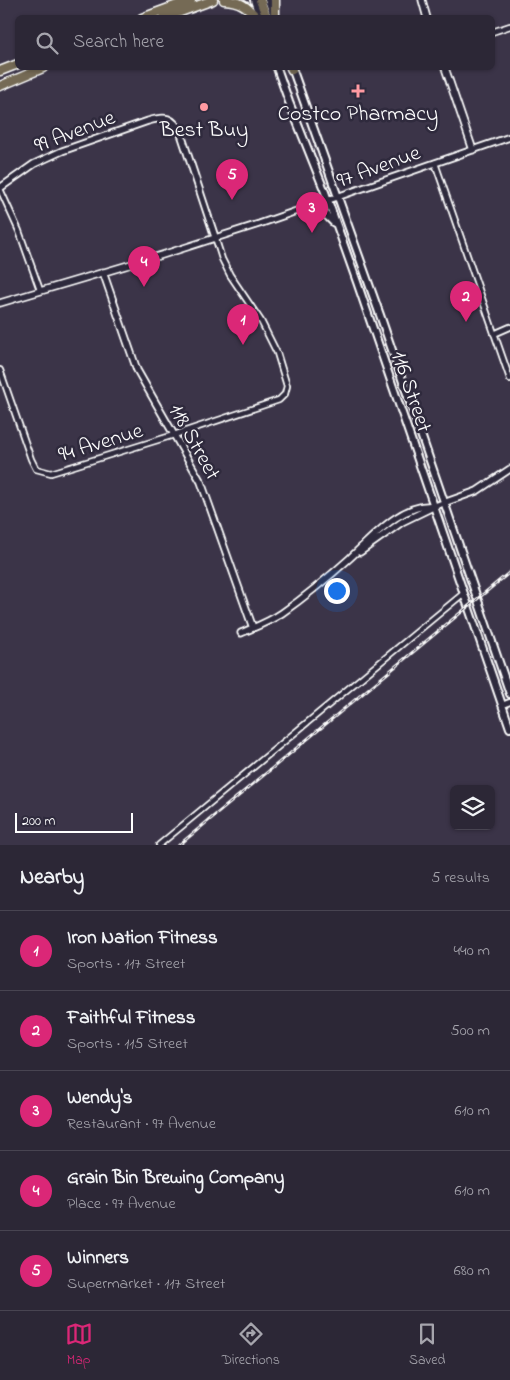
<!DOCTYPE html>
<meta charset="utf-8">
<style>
body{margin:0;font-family:"Indie Flower",sans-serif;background:#342f3e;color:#f1f3f6}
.controls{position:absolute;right:15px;bottom:15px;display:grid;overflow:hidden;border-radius:8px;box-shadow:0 1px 4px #0004}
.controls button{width:45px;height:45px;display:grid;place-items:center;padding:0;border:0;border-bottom:1px solid #484451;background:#2c2736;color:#f1f3f6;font:25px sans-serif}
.scale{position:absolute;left:15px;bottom:12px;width:118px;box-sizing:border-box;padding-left:5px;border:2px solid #fff;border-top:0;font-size:14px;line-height:18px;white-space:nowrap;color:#fff;-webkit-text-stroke:4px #2f2a3d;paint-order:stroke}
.you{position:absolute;left:336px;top:590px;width:18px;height:18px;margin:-12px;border:4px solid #fff;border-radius:50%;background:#1a73e8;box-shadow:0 0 0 8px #1a73e833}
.badge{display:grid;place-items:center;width:32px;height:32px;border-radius:50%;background:#db2777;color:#fff;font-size:16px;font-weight:700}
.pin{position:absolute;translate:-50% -41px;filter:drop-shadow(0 1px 2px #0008)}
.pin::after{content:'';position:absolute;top:26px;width:18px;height:15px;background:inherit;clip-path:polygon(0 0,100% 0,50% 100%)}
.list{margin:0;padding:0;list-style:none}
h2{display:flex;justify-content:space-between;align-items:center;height:65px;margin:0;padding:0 20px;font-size:21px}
h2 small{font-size:16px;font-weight:400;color:#a6a5ad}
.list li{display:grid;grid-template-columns:32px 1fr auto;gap:15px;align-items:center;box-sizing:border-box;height:80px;padding:0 20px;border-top:1px solid #484451}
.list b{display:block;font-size:19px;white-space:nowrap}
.list p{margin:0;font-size:16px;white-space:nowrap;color:#a6a5ad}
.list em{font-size:16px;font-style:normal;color:#a6a5ad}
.icon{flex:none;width:28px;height:28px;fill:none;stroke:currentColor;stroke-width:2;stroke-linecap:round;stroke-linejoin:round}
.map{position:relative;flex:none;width:510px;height:845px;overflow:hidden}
.search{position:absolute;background:#2c2736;box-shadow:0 1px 4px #0004;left:15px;right:15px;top:15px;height:55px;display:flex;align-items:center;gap:12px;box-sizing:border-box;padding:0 18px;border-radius:8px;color:#a6a5ad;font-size:19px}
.sheet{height:465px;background:#2c2736}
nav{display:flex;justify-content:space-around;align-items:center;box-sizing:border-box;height:70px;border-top:1px solid #484451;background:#2c2736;font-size:14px;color:#a6a5ad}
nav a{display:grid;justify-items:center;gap:2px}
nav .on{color:#db2777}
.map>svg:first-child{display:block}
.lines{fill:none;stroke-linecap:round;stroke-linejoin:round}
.minor-casing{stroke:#fff;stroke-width:8}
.tertiary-casing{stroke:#fff;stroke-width:9}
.secondary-casing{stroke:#fff;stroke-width:10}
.primary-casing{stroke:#fff;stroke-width:11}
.minor{stroke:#2f2a3d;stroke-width:4.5}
.tertiary{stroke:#2f2a3d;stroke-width:5.5}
.secondary{stroke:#2f2a3d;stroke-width:6}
.primary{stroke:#746b55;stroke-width:8}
.rail-casing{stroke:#fff;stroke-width:3}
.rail{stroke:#2f2a3d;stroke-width:1;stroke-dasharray:4;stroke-linecap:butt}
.poi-dot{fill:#ff9aa2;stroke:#2f2a3d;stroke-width:2}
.labels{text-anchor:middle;stroke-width:5;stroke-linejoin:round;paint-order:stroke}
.poi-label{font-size:22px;fill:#fff;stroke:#2f2a3d}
.street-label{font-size:22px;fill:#fff;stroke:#2f2a3d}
</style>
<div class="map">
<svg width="510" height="845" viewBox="0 0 510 845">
<rect width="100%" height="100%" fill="#3b3448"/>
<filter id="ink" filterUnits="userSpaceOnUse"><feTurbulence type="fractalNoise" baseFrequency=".02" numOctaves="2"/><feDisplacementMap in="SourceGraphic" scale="10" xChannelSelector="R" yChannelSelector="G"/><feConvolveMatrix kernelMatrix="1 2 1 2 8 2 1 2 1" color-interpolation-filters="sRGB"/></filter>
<g filter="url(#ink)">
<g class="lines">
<defs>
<path id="minor" d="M492 32 510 26
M435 163 510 379
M0 189 19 231 40 290
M494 334 510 327
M0 370 31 459 36 469 51 473 174 435 279 400 285 394 287 386 277 353 261 321 230 275 222 259 215 237
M502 705 510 702
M159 845 464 593"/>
<path id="tertiary" d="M422 0 427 18
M445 68 473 150
M0 188 34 164 62 151 148 121C165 116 173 116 181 134L215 237
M103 272 137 370 201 482 253 628
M0 303 162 255 259 224 510 137
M360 552 402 522 435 506 477 491 510 469
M241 633C255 627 269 622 282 613 305 597 329 577 350 558 372 538 402 502 435 506"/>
<path id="secondary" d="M254 0 260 18
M268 0 274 16
M277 68 289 102 325 192 357 282 510 728
M292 68 380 315 510 694
M302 209 325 214 334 223"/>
<path id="primary" d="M224 0C240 1 247 6 257 18
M260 0 267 18
M275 0V18
M142 18 191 0
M164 18 213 0
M291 68 292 70
M0 71 18 64
M0 86 43 68"/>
</defs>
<!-- minor casing -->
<use href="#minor" class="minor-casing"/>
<!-- tertiary casing -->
<use href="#tertiary" class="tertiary-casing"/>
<!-- secondary casing -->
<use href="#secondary" class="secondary-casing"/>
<!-- primary casing -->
<use href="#primary" class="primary-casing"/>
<!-- minor -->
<use href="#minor" class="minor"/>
<!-- tertiary -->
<use href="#tertiary" class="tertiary"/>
<!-- secondary -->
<use href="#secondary" class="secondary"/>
<!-- primary -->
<use href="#primary" class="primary"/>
<defs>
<path id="rail" d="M179 845 510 572"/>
</defs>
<!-- rail casing -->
<use href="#rail" class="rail-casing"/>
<!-- rail -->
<use href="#rail" class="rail"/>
</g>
</g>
<!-- markers -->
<g class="poi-dot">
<path d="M355.5 83.5h5v5h5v5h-5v5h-5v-5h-5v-5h5z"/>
<circle cx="204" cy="107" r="5"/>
</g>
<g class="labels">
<!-- poi labels -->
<g class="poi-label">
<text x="358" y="120">Costco Pharmacy</text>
<text x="204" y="136">Best Buy</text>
</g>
<!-- street labels -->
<g class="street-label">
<text transform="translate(74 130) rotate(-21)" y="8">99 Avenue</text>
<text transform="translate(378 165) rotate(-20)" y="8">97 Avenue</text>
<text transform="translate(413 391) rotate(71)" y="8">116 Street</text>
<text transform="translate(100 441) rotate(-17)" y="8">94 Avenue</text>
<text transform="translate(196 441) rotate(61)" y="8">118 Street</text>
</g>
</g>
</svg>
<div class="controls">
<button><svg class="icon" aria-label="layers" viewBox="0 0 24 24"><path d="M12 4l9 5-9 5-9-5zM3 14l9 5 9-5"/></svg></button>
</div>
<div class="scale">200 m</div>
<div class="you"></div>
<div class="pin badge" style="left:243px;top:345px">1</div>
<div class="pin badge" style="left:466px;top:322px">2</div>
<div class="pin badge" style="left:312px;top:233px">3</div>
<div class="pin badge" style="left:144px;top:287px">4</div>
<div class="pin badge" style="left:232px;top:200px">5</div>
<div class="search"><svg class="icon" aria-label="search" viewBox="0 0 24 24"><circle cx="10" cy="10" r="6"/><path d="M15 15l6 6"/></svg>Search here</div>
</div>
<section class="sheet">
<h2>Nearby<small>5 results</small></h2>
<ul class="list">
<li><span class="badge">1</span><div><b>Iron Nation Fitness</b><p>Sports · 117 Street</p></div><em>440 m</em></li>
<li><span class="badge">2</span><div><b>Faithful Fitness</b><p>Sports · 115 Street</p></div><em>500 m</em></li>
<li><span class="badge">3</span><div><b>Wendy's</b><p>Restaurant · 97 Avenue</p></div><em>610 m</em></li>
<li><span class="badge">4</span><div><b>Grain Bin Brewing Company</b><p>Place · 97 Avenue</p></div><em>610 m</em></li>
<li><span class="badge">5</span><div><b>Winners</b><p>Supermarket · 117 Street</p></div><em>680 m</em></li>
</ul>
</section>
<nav>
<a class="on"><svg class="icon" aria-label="map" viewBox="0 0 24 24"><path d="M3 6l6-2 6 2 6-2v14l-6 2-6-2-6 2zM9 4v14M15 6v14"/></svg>Map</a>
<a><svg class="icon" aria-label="directions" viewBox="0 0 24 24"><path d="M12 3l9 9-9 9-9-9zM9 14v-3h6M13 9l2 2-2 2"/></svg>Directions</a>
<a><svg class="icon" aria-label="saved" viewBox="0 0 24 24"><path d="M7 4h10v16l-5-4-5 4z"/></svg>Saved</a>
</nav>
